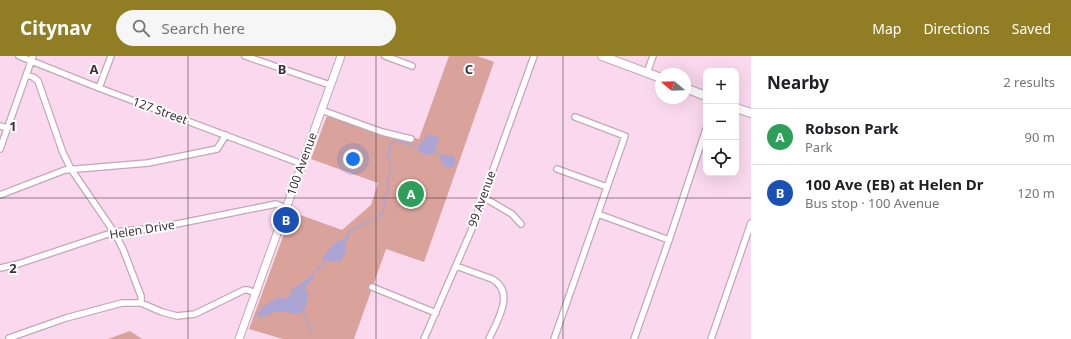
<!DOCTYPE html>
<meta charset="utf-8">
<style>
body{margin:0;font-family:"Noto Sans",sans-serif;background:#f6f6f6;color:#202124}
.controls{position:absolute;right:12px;top:12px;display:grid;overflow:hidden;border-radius:8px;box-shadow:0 4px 16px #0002}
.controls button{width:36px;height:36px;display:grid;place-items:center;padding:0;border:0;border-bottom:1px solid #e0e0e0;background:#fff;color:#202124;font:20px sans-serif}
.compass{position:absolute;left:655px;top:12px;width:36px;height:36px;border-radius:50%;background:#fff;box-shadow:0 4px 16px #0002;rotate:289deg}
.you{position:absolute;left:353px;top:103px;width:14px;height:14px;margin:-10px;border:3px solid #fff;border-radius:50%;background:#1a73e8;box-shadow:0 0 0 6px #1a73e833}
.badge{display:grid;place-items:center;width:26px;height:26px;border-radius:50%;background:#917d24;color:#fff;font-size:13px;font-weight:700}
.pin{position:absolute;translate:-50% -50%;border:2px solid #fff;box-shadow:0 1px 4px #0006}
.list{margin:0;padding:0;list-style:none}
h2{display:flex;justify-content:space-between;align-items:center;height:52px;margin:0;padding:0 16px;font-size:17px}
h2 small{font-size:13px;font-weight:400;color:#757577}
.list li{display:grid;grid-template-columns:26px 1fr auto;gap:12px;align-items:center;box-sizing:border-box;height:56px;padding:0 16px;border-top:1px solid #e0e0e0}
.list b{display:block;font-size:15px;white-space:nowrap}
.list p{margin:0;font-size:13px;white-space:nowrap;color:#757577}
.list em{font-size:13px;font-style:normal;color:#757577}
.icon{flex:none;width:22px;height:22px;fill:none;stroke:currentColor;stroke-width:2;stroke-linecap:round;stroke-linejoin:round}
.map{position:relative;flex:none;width:751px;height:283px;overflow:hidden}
header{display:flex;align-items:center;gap:24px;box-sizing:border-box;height:56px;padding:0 20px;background:#917d24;color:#fff}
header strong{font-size:19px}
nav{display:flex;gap:22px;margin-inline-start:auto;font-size:14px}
.search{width:280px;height:36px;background:#f6f6f6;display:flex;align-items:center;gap:10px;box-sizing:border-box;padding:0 14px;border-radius:22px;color:#757577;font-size:15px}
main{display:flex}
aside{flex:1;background:#fff}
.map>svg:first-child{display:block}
.green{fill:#d9a29b}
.water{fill:#aca5d4}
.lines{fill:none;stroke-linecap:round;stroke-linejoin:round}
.stream{stroke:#aca5d4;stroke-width:1.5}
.minor-casing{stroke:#c5a5ba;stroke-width:8}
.tertiary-casing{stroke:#c5a5ba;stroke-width:9}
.secondary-casing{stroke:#c5a5ba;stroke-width:10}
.minor{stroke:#fff;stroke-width:5.5}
.tertiary{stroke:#fff;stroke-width:7}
.secondary{stroke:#fff;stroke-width:8}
.grid{fill:none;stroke:#3e3139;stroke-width:1;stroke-opacity:0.55}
.labels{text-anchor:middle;stroke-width:4;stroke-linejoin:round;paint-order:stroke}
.street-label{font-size:12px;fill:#3e3139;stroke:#fff}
.grid-label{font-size:13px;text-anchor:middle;font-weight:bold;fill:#3e3139;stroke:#fff;stroke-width:4;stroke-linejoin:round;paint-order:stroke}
</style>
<header>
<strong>Citynav</strong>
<div class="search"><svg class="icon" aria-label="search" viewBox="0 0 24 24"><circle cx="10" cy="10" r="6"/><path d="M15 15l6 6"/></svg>Search here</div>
<nav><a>Map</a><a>Directions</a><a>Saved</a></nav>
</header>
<main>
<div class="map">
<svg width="751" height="283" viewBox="0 0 751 283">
<rect width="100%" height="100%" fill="#fad8ee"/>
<!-- green -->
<path class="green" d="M449 0H477L494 6 424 206 386 193 354 283H283L249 273 292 156 342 174 371 149 378 127 311 103 326 62 328 60 331 61 399 84 401 78 419 83Z
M130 275 142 283H108Z"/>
<!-- water -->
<path class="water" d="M430 78 439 82C439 85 435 94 434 98L425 99 418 95C419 88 424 82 430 78Z
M440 97 443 99H452L455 103V109L450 112C443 111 441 107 440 101L438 99Z
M349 176V181L346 186V195L341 205 333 206 322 203 333 188 345 182Z
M311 219 314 221 306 231V236L309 237C306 244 308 252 301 256 294 262 288 254 280 255 272 255 265 264 257 260 259 250 271 246 278 241H280L282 243 288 241 291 237V231L295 233C298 227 306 225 311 219Z"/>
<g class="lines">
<!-- stream -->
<path class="stream" d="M433 95 441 99
M383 160 381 158 385 149 383 143 388 135 387 127 390 116V103L388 99 390 89 396 85 420 92
M348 177C358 169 371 166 381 158
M312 219 326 204
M303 255C305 258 311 274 311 276"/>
<defs>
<path id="minor" d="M19 0 99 32 302 108
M245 0 330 29
M385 0 412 10
M647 17 653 0
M27 19 33 21 38 25 63 97 71 113 114 176 123 193 141 240V247
M99 32 111 0
M321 54 382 76 411 83
M0 70 7 72
M0 93 33 0
M557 113 607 131
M0 139 65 114 148 107 217 93 226 79
M483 141 512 158 521 168
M598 158 669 184
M456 210 492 223C516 236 497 265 489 283
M0 212 18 208 114 176 157 172 276 148 286 152
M372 231 436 257
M9 283V282L66 262 122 247H141L162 256 177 260 195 258 244 234H248L255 237
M424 283 471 175 534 0
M554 283 625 80 575 61
M634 283 669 184 706 73
M711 283 751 167"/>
<path id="tertiary" d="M239 283 341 0"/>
<path id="secondary" d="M602 0 661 22
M685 32 706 40
M736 52 751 57"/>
</defs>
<!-- minor casing -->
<use href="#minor" class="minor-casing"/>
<!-- tertiary casing -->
<use href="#tertiary" class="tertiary-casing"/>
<!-- secondary casing -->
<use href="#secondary" class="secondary-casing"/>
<!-- minor -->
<use href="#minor" class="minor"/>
<!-- tertiary -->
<use href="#tertiary" class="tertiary"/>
<!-- secondary -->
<use href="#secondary" class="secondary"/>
</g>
<!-- grid -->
<path class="grid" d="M188 0V283M376 0V283M563 0V283M0 142H751"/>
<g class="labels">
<!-- street labels -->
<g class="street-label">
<text transform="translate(160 55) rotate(20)" y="4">127 Street</text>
<text transform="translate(302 108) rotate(-70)" y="4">100 Avenue</text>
<text transform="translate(482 143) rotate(-70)" y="4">99 Avenue</text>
<text transform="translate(142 174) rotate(-9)" y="4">Helen Drive</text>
</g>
</g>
<g class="grid-label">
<text x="94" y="18">A</text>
<text x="282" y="18">B</text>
<text x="469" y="18">C</text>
<text x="13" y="75">1</text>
<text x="13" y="217">2</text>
</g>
</svg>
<div class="controls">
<button>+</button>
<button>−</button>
<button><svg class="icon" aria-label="locate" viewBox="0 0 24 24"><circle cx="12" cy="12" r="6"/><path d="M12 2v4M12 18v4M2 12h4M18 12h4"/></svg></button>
</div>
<svg class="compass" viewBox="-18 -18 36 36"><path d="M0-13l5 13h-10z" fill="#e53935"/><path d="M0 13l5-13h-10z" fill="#757577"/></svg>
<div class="you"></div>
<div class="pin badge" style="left:411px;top:138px;background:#2e9e5b">A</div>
<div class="pin badge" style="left:286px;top:164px;background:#1a4fb4">B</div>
</div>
<aside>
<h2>Nearby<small>2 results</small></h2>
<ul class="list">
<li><span class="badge" style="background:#2e9e5b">A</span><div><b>Robson Park</b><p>Park</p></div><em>90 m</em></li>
<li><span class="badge" style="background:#1a4fb4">B</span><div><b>100 Ave (EB) at Helen Dr</b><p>Bus stop · 100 Avenue</p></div><em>120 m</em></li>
</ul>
</aside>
</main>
